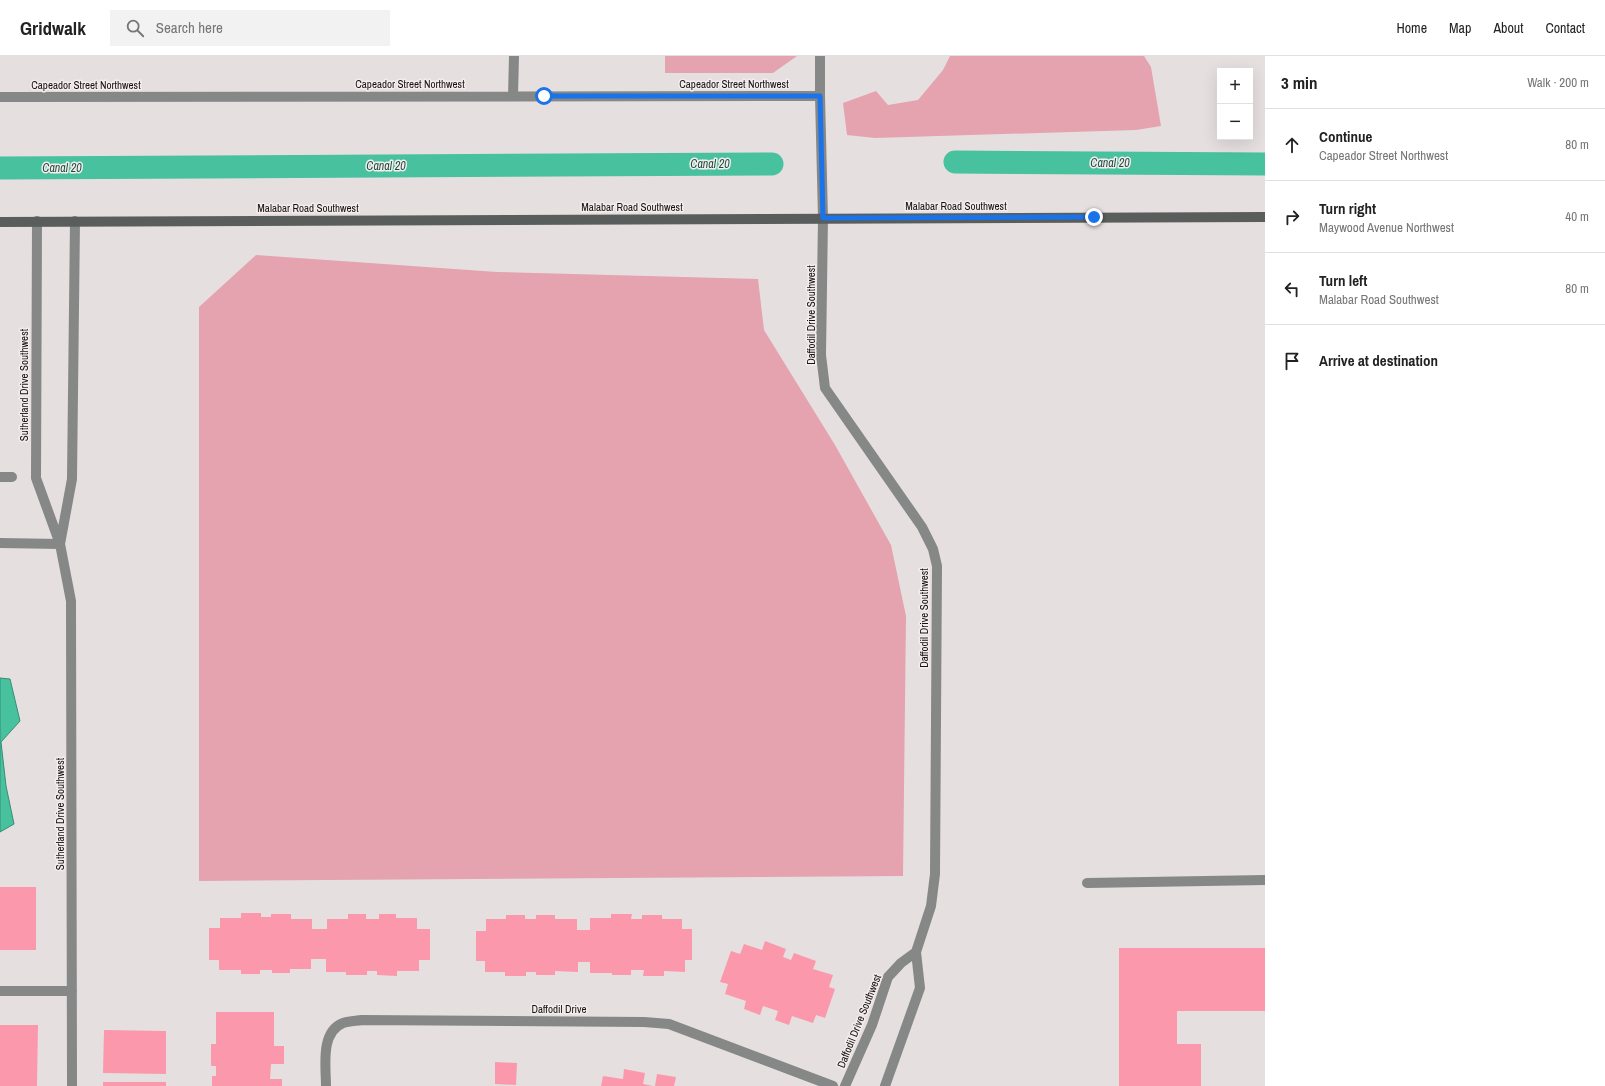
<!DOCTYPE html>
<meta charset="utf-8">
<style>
body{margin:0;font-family:"Archivo Narrow",sans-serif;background:#f2f2f2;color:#222}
.controls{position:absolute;right:12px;top:12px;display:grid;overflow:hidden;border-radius:0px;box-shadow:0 4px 16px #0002}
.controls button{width:36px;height:36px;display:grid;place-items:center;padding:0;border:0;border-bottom:1px solid #e0e0e0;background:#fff;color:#222;font:20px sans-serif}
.stop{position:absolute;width:12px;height:12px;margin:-9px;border:3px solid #1a73e8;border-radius:50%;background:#fff}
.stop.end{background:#1a73e8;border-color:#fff;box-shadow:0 1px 4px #0008}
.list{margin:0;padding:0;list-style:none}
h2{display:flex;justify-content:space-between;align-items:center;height:52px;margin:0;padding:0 16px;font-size:17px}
h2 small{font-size:13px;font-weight:400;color:#767676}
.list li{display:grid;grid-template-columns:26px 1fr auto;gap:12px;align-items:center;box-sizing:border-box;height:72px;padding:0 16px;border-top:1px solid #e0e0e0}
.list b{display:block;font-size:15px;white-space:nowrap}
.list p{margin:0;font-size:13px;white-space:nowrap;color:#767676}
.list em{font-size:13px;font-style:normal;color:#767676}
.icon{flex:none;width:22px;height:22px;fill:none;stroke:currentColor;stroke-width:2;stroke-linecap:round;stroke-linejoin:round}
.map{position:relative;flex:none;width:1265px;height:1030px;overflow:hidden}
header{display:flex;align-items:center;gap:24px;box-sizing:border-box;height:56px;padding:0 20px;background:#fff;border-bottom:1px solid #e0e0e0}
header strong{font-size:19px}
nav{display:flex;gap:22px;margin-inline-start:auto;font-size:14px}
.search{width:280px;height:36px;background:#f2f2f2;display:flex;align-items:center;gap:10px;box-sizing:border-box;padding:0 14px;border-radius:0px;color:#767676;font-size:15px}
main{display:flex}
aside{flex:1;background:#fff}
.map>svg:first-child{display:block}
.green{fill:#e4a3ae}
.water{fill:#47c19e;stroke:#388d74}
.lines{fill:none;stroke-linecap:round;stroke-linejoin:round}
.canal{stroke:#47c19e;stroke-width:23}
.building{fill:#fb98ab}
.service{stroke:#858886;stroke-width:10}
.minor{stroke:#858886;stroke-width:10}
.secondary{stroke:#595e5c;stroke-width:10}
.route{stroke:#1a73e8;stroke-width:5}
.labels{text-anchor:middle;stroke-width:3;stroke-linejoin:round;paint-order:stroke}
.street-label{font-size:11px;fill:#151313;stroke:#f4eced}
.water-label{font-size:12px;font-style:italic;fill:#1d4f40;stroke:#f4eced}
</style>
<header>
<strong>Gridwalk</strong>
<div class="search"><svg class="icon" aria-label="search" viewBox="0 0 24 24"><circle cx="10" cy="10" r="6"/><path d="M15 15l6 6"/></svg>Search here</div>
<nav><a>Home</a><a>Map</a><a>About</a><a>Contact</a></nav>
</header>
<main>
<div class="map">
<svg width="1265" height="1030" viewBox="0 0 1265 1030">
<rect width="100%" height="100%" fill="#e6dfe0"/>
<!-- green -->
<path class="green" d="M665 0H797L773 17H665Z
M950 0H1144L1151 11 1161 70 1136 74 875 82 847 79 843 47 876 35 888 49 918 44 943 14Z
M256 199 497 216 758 223 764 274 835 389 891 489 906 560 903 820 199 825V251Z"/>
<!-- water -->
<path class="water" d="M0 622 10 623 20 665 1 686 6 730 14 768 0 776Z"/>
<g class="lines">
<!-- canal -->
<path class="canal" d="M955 106 1265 108
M0 112 772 108"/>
</g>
<!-- building -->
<path class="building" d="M0 831H36V894H0Z
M241 857H261V861H271V858H291V863H312V873H327V863H348V858H366V863H379V858H396V862H417V873H430V904H419V915H397V920L377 919V915H367V919H346V916H326V903H311V913H290V917H272V914H260V918H241V914H219V904H209V872H220V862H241Z
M611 858H632L631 863H642V859H662V863H682V873H692V904H685V916L664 915V920H643L644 914H631V919H612V917H590V906H578V916L555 915V919H536V916H526V920H505V916H485V905H476V875H486V863H506V859H525V863H536V859H555V863H577V874H590V862H611Z
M765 885 786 893 783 901 791 904 794 897 816 905 813 913 833 919 829 931 835 933 825 962 816 959 813 967 792 960 789 969 775 964 778 955 763 950 760 959 744 953 746 945 725 938 728 928 720 926 731 895 740 898 744 888 762 894Z
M1119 892H1265V955H1177V988H1201V1030H1119Z
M216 956H274V990H284V1008H271L270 1023H282V1030H212V1020H216V1010H211V988H216Z
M0 969H38L37 1030H0Z
M104 974 166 975V1018L103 1017Z
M495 1006 517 1007 516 1029 495 1028Z
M624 1013 645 1017 643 1028 653 1030H601L603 1020 623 1023Z
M657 1018 676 1021 674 1030H655Z
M103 1026H166V1030H103Z"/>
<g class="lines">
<!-- service -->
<path class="service" d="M0 421H12
M1087 827 1265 824"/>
<!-- minor -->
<path class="minor" d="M820 0V40L823 162 821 299 825 332 922 471 933 493 937 510 935 818 931 850 916 896 920 932 885 1030
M513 40 514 0
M0 41 820 40
M37 165 36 422 60 488 71 545 72 1030
M0 487 60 488
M60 488 72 423 75 165
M0 935H72
M326 1030C326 1011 320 976 343 967 349 965 356 965 362 964L644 966 669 968 833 1030
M845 1030 872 969 888 921 901 907 916 896"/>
<!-- secondary -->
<path class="secondary" d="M0 166 1265 161"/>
</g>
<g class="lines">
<!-- route -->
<path class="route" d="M544 40H820L823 162 1094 161"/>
</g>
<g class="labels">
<!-- street labels -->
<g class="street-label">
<text x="410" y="32">Capeador Street Northwest</text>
<text x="734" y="32">Capeador Street Northwest</text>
<text x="86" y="33">Capeador Street Northwest</text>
<text x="956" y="154">Malabar Road Southwest</text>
<text x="632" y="155">Malabar Road Southwest</text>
<text x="308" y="156">Malabar Road Southwest</text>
<text transform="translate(811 259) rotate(-90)" y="4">Daffodil Drive Southwest</text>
<text transform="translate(24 329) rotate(-90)" y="4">Sutherland Drive Southwest</text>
<text transform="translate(924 562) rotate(-90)" y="4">Daffodil Drive Southwest</text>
<text transform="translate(60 758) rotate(-90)" y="4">Sutherland Drive Southwest</text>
<text x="559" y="957">Daffodil Drive</text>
<text transform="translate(859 965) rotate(-68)" y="4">Daffodil Drive Southwest</text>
</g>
<!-- water labels -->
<g class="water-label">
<text x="1110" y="111">Canal 20</text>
<text x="710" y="112">Canal 20</text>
<text x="386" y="114">Canal 20</text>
<text x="62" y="116">Canal 20</text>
</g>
</g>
</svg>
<div class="controls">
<button>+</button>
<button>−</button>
</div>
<div class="stop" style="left:544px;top:40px"></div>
<div class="stop end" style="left:1094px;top:161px"></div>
</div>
<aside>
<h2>3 min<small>Walk · 200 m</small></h2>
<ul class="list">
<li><svg class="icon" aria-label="ahead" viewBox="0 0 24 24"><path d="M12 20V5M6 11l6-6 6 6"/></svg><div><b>Continue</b><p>Capeador Street Northwest</p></div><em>80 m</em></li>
<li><svg class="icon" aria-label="right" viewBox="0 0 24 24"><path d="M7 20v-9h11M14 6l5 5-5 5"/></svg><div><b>Turn right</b><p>Maywood Avenue Northwest</p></div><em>40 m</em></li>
<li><svg class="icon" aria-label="left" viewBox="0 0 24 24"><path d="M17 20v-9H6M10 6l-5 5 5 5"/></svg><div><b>Turn left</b><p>Malabar Road Southwest</p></div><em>80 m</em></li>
<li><svg class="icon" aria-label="arrive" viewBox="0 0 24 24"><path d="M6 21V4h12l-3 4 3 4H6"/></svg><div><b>Arrive at destination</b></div></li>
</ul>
</aside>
</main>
